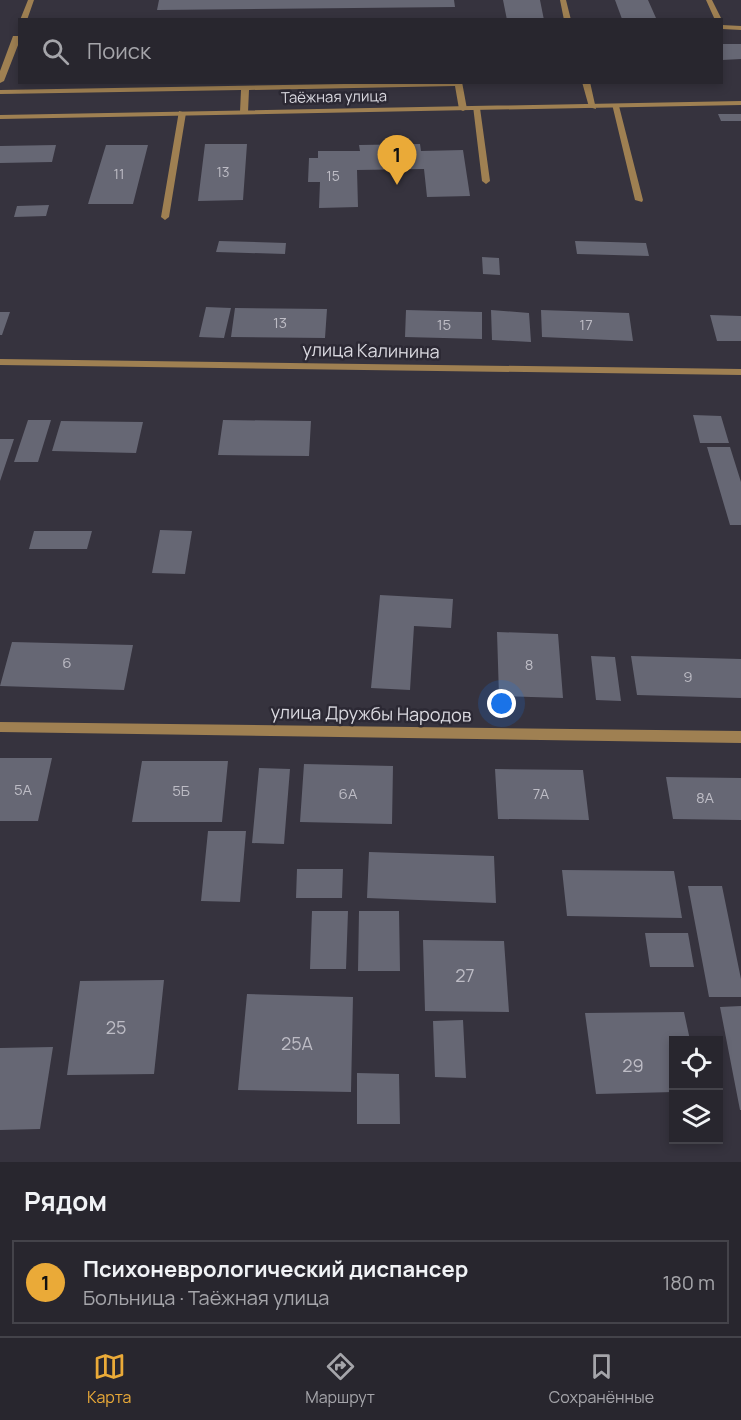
<!DOCTYPE html>
<html lang="ru">
<meta charset="utf-8">
<style>
body{margin:0;font-family:Manrope,sans-serif;background:#302e36;color:#f1f3f6}
.controls{position:absolute;right:18px;bottom:18px;display:grid;overflow:hidden;border-radius:0px;box-shadow:0 3px 9px #0003}
.controls button{width:54px;height:54px;display:grid;place-items:center;padding:0;border:0;border-bottom:2px solid #44434a;background:#28262e;color:#f1f3f6;font:30px sans-serif}
.you{position:absolute;left:502px;top:704px;width:21px;height:21px;margin:-15px;border:4px solid #fff;border-radius:50%;background:#1a73e8;box-shadow:0 0 0 9px #1a73e833}
.badge{display:grid;place-items:center;width:39px;height:39px;border-radius:50%;background:#eaaa38;color:#111;font-size:20px;font-weight:700}
.pin{position:absolute;translate:-50% -50px;filter:drop-shadow(0 2px 3px #0008)}
.pin::after{content:'';position:absolute;top:32px;width:21px;height:18px;background:inherit;clip-path:polygon(0 0,100% 0,50% 100%)}
.list{margin:0;padding:0;list-style:none}
h2{display:flex;justify-content:space-between;align-items:center;height:78px;margin:0;padding:0 24px;font-size:26px}
h2 small{font-size:20px;font-weight:400;color:#a5a5aa}
.list li{display:grid;grid-template-columns:39px 1fr auto;gap:18px;align-items:center;box-sizing:border-box;height:84px;margin:0 12px 12px;padding:0 12px;border:2px solid #44434a;border-radius:0px}
.list b{display:block;font-size:22px;white-space:nowrap}
.list p{margin:0;font-size:20px;white-space:nowrap;color:#a5a5aa}
.list em{font-size:20px;font-style:normal;color:#a5a5aa}
.icon{flex:none;width:33px;height:33px;fill:none;stroke:currentColor;stroke-width:2;stroke-linecap:round;stroke-linejoin:round}
.map{position:relative;flex:none;width:741px;height:1162px;overflow:hidden}
.search{position:absolute;background:#28262e;box-shadow:0 3px 9px #0003;left:18px;right:18px;top:18px;height:66px;display:flex;align-items:center;gap:15px;box-sizing:border-box;padding:0 21px;border-radius:0px;color:#a5a5aa;font-size:22px}
.sheet{height:174px;background:#28262e}
nav{display:flex;justify-content:space-around;align-items:center;box-sizing:border-box;height:84px;border-top:2px solid #44434a;background:#28262e;font-size:16px;color:#a5a5aa}
nav a{display:grid;justify-items:center;gap:3px}
nav .on{color:#eaaa38}
.map>svg:first-child{display:block}
.building{fill:#666774}
.lines{fill:none;stroke-linecap:round;stroke-linejoin:round}
.service{fill:#9f8052;fill-rule:evenodd}
.minor{fill:#9f8052;fill-rule:evenodd}
.labels{text-anchor:middle;stroke-width:5;stroke-linejoin:round;paint-order:stroke}
.far-number-label{font-size:14px;fill:#bdbcc5}
.far-street-label{font-size:15px;fill:#dad9e0;stroke:#2c2934}
.number-label{font-size:15px;fill:#bdbcc5}
.street-label{font-size:18px;fill:#dad9e0;stroke:#2c2934}
.near-number-label{font-size:18px;fill:#bdbcc5}
</style>
<div class="map">
<svg width="741" height="1162" viewBox="0 0 741 1162">
<rect width="100%" height="100%" fill="#36333e"/>
<!-- building -->
<path class="building" d="M159 0H454L455 7 157 10Z
M503 0H540L544 20H507Z
M615 0H648L656 18 622 19Z
M722 44H741V59L722 60Z
M718 114H741V121H721Z
M205 144H247L243 200 198 201Z
M420 144 421 151 463 150 470 196 427 197 424 169 357 170 358 207 319 208 320 182H308L309 158H318V151H360L359 145Z
M56 145 52 162 0 163V146Z
M106 145H148L133 204H88Z
M49 205 46 216 14 217 17 206Z
M219 241 286 243 285 254 216 252Z
M575 241 646 243 649 256 577 254Z
M482 257 499 258 500 275 483 274Z
M206 307 231 308 224 338 199 337Z
M235 308 327 309 325 338 231 337Z
M406 310 482 312V339L405 337Z
M491 310 529 313 531 342 492 340Z
M541 310 629 313 633 341 542 337Z
M0 312H10L2 335H0Z
M710 315 741 316V341H717Z
M693 415 721 416 729 443H700Z
M28 420H51L38 462H14Z
M223 420 311 421 309 456 218 455Z
M61 421 143 422 136 453 52 451Z
M0 439H14L0 481Z
M707 447H730L741 482V525H730Z
M160 530 192 531 185 574 152 573Z
M34 531H92L87 549H29Z
M380 595 453 599 451 628 414 626 410 690 371 688Z
M497 632 558 634 563 698 499 696Z
M12 642 133 645 124 690 0 686Z
M591 656 615 657 621 701 596 700Z
M631 656 741 659V698L637 695Z
M0 758H52L38 821H0Z
M142 761H228L222 822H132Z
M304 764 393 766 392 824 300 822Z
M259 768 290 769 284 844 252 843Z
M495 769 583 770 589 820 498 819Z
M666 777 741 778V820L673 819Z
M208 831H246L240 902 201 901Z
M369 852 494 856 496 903 367 898Z
M297 869H343L342 898H296Z
M562 870 674 871 682 918 567 916Z
M688 886H722L741 979V997H709Z
M312 911H348L346 969H310Z
M359 911H399L400 971H358Z
M645 933H688L694 967H650Z
M423 940 504 941 509 1012 425 1011Z
M164 980 154 1074 67 1075 80 981Z
M247 994 353 997 351 1092 238 1090Z
M741 1006V1110H740L720 1007Z
M684 1012 690 1040H674V1092L596 1094 585 1013Z
M463 1020 466 1078 435 1077 433 1021Z
M53 1047 40 1129 0 1130V1048Z
M357 1073 399 1074 400 1124H357Z"/>
<g class="lines">
<!-- service -->
<path class="service" d="M28 0H34L27 20H20Z
M560 0H566L571 20H564Z
M706 0H712L722 20V21V20H715Z
M722 25 741 26V30L722 29Z
M13 36H20V40L4 81 0 83V71Z
M462 82 467 109 463 111 459 109 455 86 249 90 248 112 244 114 240 112 241 90 0 94V90Z
M582 82H590L596 109 589 107Z
M612 104 619 106 643 200 642 202 635 200Z
M473 106 480 108 490 181 486 184 482 181Z
M179 111 186 113 169 217 165 220 161 217Z"/>
<!-- minor -->
<path class="minor" d="M741 101V105L0 119V115Z
M0 359 741 369V375L0 365Z
M0 722 741 731V743L0 732Z"/>
</g>
<g class="labels">
<!-- far-number labels -->
<g class="far-number-label">
<text x="223" y="177">13</text>
<text x="119" y="179">11</text>
<text x="333" y="181">15</text>
</g>
<!-- far-street labels -->
<g class="far-street-label">
<text transform="translate(334 97) rotate(-1)" y="5">Таёжная улица</text>
</g>
<!-- number labels -->
<g class="number-label">
<text x="280" y="328">13</text>
<text x="444" y="330">15</text>
<text x="586" y="330">17</text>
<text x="67" y="668">6</text>
<text x="529" y="670">8</text>
<text x="688" y="682">9</text>
<text x="23" y="795">5А</text>
<text x="181" y="796">5Б</text>
<text x="348" y="799">6А</text>
<text x="541" y="799">7А</text>
<text x="705" y="803">8А</text>
</g>
<!-- street labels -->
<g class="street-label">
<text transform="translate(371 351) rotate(1)" y="6">улица Калинина</text>
<text transform="translate(371 714) rotate(1)" y="6">улица Дружбы Народов</text>
</g>
<!-- near-number labels -->
<g class="near-number-label">
<text x="465" y="982">27</text>
<text x="116" y="1034">25</text>
<text x="297" y="1050">25А</text>
<text x="633" y="1072">29</text>
</g>
</g>
</svg>
<div class="controls">
<button><svg class="icon" aria-label="locate" viewBox="0 0 24 24"><circle cx="12" cy="12" r="6"/><path d="M12 2v4M12 18v4M2 12h4M18 12h4"/></svg></button>
<button><svg class="icon" aria-label="layers" viewBox="0 0 24 24"><path d="M12 4l9 5-9 5-9-5zM3 14l9 5 9-5"/></svg></button>
</div>
<div class="you"></div>
<div class="pin badge" style="left:397px;top:185px">1</div>
<div class="search"><svg class="icon" aria-label="search" viewBox="0 0 24 24"><circle cx="10" cy="10" r="6"/><path d="M15 15l6 6"/></svg>Поиск</div>
</div>
<section class="sheet">
<h2>Рядом<small></small></h2>
<ul class="list">
<li><span class="badge">1</span><div><b>Психоневрологический диспансер</b><p>Больница · Таёжная улица</p></div><em>180 m</em></li>
</ul>
</section>
<nav>
<a class="on"><svg class="icon" aria-label="map" viewBox="0 0 24 24"><path d="M3 6l6-2 6 2 6-2v14l-6 2-6-2-6 2zM9 4v14M15 6v14"/></svg>Карта</a>
<a><svg class="icon" aria-label="directions" viewBox="0 0 24 24"><path d="M12 3l9 9-9 9-9-9zM9 14v-3h6M13 9l2 2-2 2"/></svg>Маршрут</a>
<a><svg class="icon" aria-label="saved" viewBox="0 0 24 24"><path d="M7 4h10v16l-5-4-5 4z"/></svg>Сохранённые</a>
</nav>
